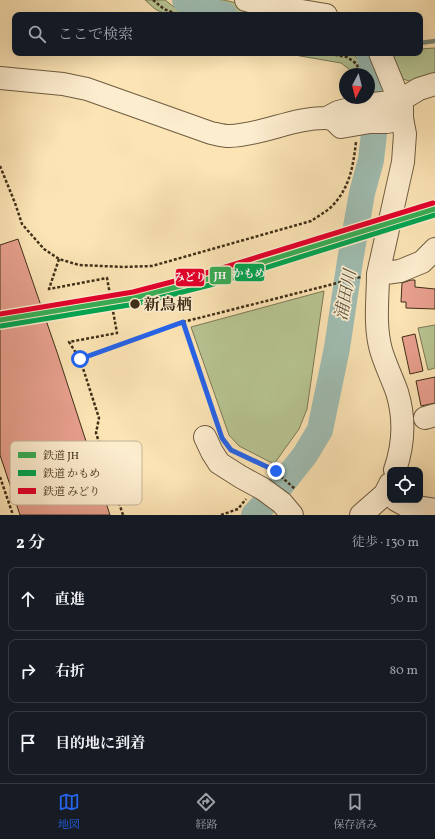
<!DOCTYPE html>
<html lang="ja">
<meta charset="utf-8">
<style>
body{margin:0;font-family:Vollkorn,"Noto Serif JP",serif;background:#242831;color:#f1f3f6}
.controls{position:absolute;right:12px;bottom:12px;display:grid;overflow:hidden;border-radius:8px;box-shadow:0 4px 16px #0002}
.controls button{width:36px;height:36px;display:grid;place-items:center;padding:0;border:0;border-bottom:1px solid #363941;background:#171b24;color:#f1f3f6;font:20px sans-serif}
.compass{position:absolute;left:339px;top:68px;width:36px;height:36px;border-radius:50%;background:#171b24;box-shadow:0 4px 16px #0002;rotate:187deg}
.stop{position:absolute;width:12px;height:12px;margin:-9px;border:3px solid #2563eb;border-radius:50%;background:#fff}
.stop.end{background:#2563eb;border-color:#fff;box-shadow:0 1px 4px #0008}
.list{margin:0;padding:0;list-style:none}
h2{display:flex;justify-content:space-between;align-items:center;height:52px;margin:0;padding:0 16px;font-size:17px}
h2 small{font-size:13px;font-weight:400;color:#9ea1a6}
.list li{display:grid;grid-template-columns:26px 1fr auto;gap:12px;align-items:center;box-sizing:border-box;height:64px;margin:0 8px 8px;padding:0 8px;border:1px solid #363941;border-radius:8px}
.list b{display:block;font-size:15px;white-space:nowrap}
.list em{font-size:13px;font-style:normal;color:#9ea1a6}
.icon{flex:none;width:22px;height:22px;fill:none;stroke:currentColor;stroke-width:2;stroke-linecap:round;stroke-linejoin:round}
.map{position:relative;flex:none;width:435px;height:515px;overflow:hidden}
.search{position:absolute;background:#171b24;box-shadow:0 4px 16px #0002;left:12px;right:12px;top:12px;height:44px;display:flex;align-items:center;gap:10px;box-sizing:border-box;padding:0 14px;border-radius:8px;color:#9ea1a6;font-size:15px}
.sheet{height:268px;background:#171b24}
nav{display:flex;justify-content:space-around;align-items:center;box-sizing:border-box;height:56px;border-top:1px solid #363941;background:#171b24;font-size:11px;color:#9ea1a6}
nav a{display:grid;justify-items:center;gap:2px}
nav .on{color:#2563eb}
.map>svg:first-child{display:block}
.green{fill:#b8c593;stroke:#7c7a56}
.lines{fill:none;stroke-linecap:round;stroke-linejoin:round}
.stream{stroke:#798575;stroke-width:4.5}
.river{stroke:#a0beb3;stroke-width:26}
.building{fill:#e8a08e;stroke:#3f2f19}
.minor-casing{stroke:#6e5c40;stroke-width:24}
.path{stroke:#3f2f19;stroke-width:2.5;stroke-dasharray:3 2;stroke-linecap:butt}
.minor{stroke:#fdedcf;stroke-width:22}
.rail-1-casing{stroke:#fdedcf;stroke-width:8}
.rail-2-casing{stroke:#fdedcf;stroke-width:8}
.rail-3-casing{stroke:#fdedcf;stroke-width:8}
.rail-1{stroke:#36ae55;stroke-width:5}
.rail-2{stroke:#00a651;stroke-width:5}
.rail-3{stroke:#e4002b;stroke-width:5}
.route{stroke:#2563eb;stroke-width:5}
.stop-dot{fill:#3f2f19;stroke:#fdedcf;stroke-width:1.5}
.labels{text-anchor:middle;stroke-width:3.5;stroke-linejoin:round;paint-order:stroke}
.stop-label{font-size:16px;font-weight:bold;fill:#3f2f19;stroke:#fdedcf;text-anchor:start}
.water-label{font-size:17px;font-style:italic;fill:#575340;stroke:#fdedcf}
.key{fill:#fdedcf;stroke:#c4b498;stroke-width:1}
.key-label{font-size:11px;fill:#3f2f19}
.line-badge{stroke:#fdedcf;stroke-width:1.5}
.badge-label{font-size:11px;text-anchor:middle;font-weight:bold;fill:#fff}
</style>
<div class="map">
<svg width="435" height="515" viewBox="0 0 435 515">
<rect width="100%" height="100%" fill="#fce4b5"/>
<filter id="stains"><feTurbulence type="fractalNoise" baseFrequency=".005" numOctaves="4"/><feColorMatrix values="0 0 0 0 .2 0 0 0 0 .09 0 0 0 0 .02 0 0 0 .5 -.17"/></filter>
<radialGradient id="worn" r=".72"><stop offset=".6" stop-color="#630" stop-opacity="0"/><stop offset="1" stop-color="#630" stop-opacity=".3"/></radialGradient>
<!-- green -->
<path class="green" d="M145 0H165L174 7 193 15H167L155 9Z
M203 0H224L286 15H251L231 12Z
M435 48V74L412 82 403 79 392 53H420V49Z
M283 53H352L360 61 362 74H350L349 69 341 63Z
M324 291 307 409 299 429 274 464 239 446 229 435 191 327Z
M435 325V368L428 370 418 328Z"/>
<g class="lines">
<!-- stream -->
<path class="stream" d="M420 43 435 41"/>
<!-- river -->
<path class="river" d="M185 0 211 11 224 15
M254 515 278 489 305 455 320 430 337 348 350 261 362 193 371 160 377 106 373 68 369 53"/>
</g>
<!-- building -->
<path class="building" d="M18 239 58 355 110 515H20L0 455V245Z
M411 280H415V287L435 289V309L406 308V302H401L402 283Z
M415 334 423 371 410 374 402 337Z
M435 377V403L421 406 416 381Z"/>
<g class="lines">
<defs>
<path id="minor" d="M246 0 264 5 326 15
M380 53 402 107V118L405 134 403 162 378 274 400 271 422 262 435 249
M0 78 63 84 87 89 211 133C217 134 223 136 229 136 263 135 294 117 327 118
M402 118 387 122H370L341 127 334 120 327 118 338 112 365 105 399 101 419 89 435 84
M378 274C378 298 374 325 381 350 385 364 392 378 397 392 405 418 404 444 395 470
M425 418 435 415
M205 437 212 452 219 463 241 477 263 489 282 503 292 515
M396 500 405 505 435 510
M361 515 385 494 390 484"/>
</defs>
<!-- minor casing -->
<use href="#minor" class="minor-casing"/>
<!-- path -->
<path class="path" d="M153 0 164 9 179 15
M325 53 347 57 357 64 359 74
M0 166 15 203 22 224 44 249 59 259 79 265 124 267 152 266 311 221C317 217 324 213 330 208 349 190 353 168 356 142
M59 259 49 289 107 278 117 333 69 342 80 359
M183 322 361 277
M246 457 275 471 295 489
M0 477 13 515
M123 515 96 433 99 418 80 359 183 322 217 424
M221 515 238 509 246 499"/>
<!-- minor -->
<use href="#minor" class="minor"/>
<defs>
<path id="rail-1" d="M0 320 134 298 208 279 435 209"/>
<path id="rail-2" d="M1 326 135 304 210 285 435 215"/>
<path id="rail-3" d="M0 314 133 292 206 273 433 203"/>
</defs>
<!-- rail-1 casing -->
<use href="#rail-1" class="rail-1-casing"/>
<!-- rail-2 casing -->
<use href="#rail-2" class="rail-2-casing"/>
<!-- rail-3 casing -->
<use href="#rail-3" class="rail-3-casing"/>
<!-- rail-1 -->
<use href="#rail-1" class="rail-1"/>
<!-- rail-2 -->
<use href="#rail-2" class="rail-2"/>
<!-- rail-3 -->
<use href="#rail-3" class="rail-3"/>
</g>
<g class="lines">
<!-- route -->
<path class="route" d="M80 359 183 322 222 438 231 450 276 471"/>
</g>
<!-- markers -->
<circle class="stop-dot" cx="135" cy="304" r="5.5"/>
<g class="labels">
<!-- stop labels -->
<g class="stop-label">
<text x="144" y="310">新鳥栖</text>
</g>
<!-- water labels -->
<g class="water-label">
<text transform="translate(345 295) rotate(-79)" y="6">浦田川</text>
</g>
</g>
<!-- legend -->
<rect x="10" y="441" width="132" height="64" rx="6" class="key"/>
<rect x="18" y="452" width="18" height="6" fill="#36ae55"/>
<rect x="18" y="470" width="18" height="6" fill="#00a651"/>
<rect x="18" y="488" width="18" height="6" fill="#e4002b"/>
<g class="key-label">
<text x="43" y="459">鉄道 JH</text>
<text x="43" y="477">鉄道 かもめ</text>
<text x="43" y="495">鉄道 みどり</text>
</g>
<g class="line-badge">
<rect x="234" y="263" width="31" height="19" rx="4" fill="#00a651"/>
<rect x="209" y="266" width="23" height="19" rx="4" fill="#36ae55"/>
<rect x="175" y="268" width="30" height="19" rx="4" fill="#e4002b"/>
</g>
<g class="badge-label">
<text x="249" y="277">かもめ</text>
<text x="220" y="279">JH</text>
<text x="190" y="281">みどり</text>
</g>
<rect width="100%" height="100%" filter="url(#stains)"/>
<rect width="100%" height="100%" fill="url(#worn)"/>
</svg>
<div class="controls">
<button><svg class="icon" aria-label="locate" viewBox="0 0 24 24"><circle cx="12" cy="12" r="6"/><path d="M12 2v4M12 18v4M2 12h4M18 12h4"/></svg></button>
</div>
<svg class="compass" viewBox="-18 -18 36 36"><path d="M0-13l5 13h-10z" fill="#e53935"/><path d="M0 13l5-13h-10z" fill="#9ea1a6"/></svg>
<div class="stop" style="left:80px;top:359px"></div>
<div class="stop end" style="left:276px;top:471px"></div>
<div class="search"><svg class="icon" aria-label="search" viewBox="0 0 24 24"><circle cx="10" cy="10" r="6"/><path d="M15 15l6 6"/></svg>ここで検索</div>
</div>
<section class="sheet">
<h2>2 分<small>徒歩 · 130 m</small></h2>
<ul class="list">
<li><svg class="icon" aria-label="ahead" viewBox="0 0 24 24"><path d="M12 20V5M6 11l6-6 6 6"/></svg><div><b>直進</b></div><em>50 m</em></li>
<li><svg class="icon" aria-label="right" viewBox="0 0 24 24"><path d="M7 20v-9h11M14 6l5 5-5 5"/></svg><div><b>右折</b></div><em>80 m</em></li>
<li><svg class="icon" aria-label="arrive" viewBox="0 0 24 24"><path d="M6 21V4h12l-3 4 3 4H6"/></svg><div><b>目的地に到着</b></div></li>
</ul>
</section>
<nav>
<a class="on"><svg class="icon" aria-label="map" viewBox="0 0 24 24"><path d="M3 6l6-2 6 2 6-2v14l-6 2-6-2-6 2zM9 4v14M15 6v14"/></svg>地図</a>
<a><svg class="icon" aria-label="directions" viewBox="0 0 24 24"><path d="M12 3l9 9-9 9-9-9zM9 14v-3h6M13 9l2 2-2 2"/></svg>経路</a>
<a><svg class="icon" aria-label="saved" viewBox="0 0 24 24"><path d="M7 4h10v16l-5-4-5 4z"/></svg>保存済み</a>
</nav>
